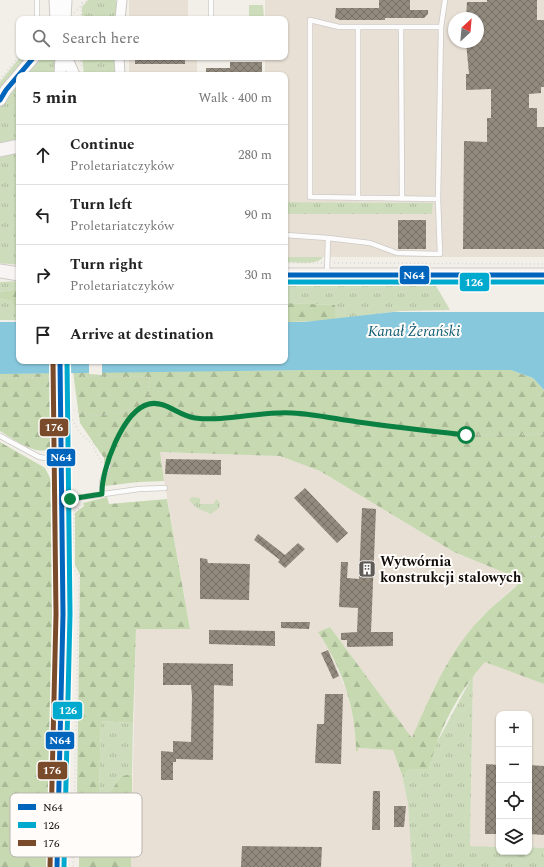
<!DOCTYPE html>
<meta charset="utf-8">
<style>
body{margin:0;font-family:Spectral,serif;background:#f6f6f6;color:#222}
.controls{position:absolute;right:12px;bottom:12px;display:grid;overflow:hidden;border-radius:8px;box-shadow:0 1px 3px #0004}
.controls button{width:36px;height:36px;display:grid;place-items:center;padding:0;border:0;border-bottom:1px solid #e0e0e0;background:#fff;color:#222;font:20px sans-serif}
.compass{position:absolute;left:448px;top:12px;width:36px;height:36px;border-radius:50%;background:#fff;box-shadow:0 1px 3px #0004;rotate:26deg}
.stop{position:absolute;width:12px;height:12px;margin:-9px;border:3px solid #0b8043;border-radius:50%;background:#fff}
.stop.end{background:#0b8043;border-color:#fff;box-shadow:0 1px 4px #0008}
.list{margin:0;padding:0;list-style:none}
h2{display:flex;justify-content:space-between;align-items:center;height:52px;margin:0;padding:0 16px;font-size:17px}
h2 small{font-size:13px;font-weight:400;color:#767676}
.list li{display:grid;grid-template-columns:26px 1fr auto;gap:12px;align-items:center;box-sizing:border-box;height:60px;padding:0 16px;border-top:1px solid #e0e0e0}
.list b{display:block;font-size:15px;white-space:nowrap}
.list p{margin:0;font-size:13px;white-space:nowrap;color:#767676}
.list em{font-size:13px;font-style:normal;color:#767676}
.icon{flex:none;width:22px;height:22px;fill:none;stroke:currentColor;stroke-width:2;stroke-linecap:round;stroke-linejoin:round}
.map{position:relative;flex:none;width:544px;height:867px;overflow:hidden}
.search{position:absolute;background:#fff;box-shadow:0 1px 3px #0004;left:16px;top:16px;width:272px;height:44px;display:flex;align-items:center;gap:10px;box-sizing:border-box;padding:0 14px;border-radius:8px;color:#767676;font-size:15px}
.panel{position:absolute;background:#fff;box-shadow:0 1px 3px #0004;left:16px;top:72px;width:272px;height:292px;border-radius:8px}
.map>svg:first-child{display:block}
.built{fill:#e8e0d5;fill-rule:evenodd}
.grass{fill:url(#grass-tufts)}
.forest{fill:url(#forest-firs)}
.green{fill:#cddcbb}
.water{fill:#87c8dd}
.pier{fill:#f2eee8}
.building{fill:url(#building-cross-hatch)}
.lines{fill:none;stroke-linecap:round;stroke-linejoin:round}
.service-casing{stroke:#cdcac6;stroke-width:6}
.minor-casing{stroke:#cdcac6;stroke-width:11}
.tertiary-casing{stroke:#cdcac6;stroke-width:13}
.secondary-casing{stroke:#cdcac6;stroke-width:15}
.path{stroke:#d8d7d5;stroke-width:1.5;stroke-dasharray:1 3;stroke-linecap:butt}
.service{stroke:#fdfcfc;stroke-width:4.5}
.minor{stroke:#fdfcfc;stroke-width:9}
.tertiary{stroke:#fdfcfc;stroke-width:11}
.secondary{stroke:#f8f4f4;stroke-width:13}
.secondary-bridge-casing{stroke:#cdcac6;stroke-width:15;stroke-linecap:butt}
.secondary-bridge{stroke:#f8f4f4;stroke-width:13}
.bus-1-casing{stroke:#fffcf9;stroke-width:8}
.bus-2-casing{stroke:#fffcf9;stroke-width:8}
.bus-3-casing{stroke:#fffcf9;stroke-width:8}
.bus-1{stroke:#0065bd;stroke-width:5}
.bus-2{stroke:#00a9ce;stroke-width:5}
.bus-3{stroke:#7a4b2a;stroke-width:5}
.route{stroke:#0b8043;stroke-width:5}
.labels{text-anchor:middle;stroke-width:4;stroke-linejoin:round;paint-order:stroke}
.poi-label{font-size:14px;font-weight:bold;fill:#0e0c09;stroke:#fffcf9;text-anchor:start}
.water-label{font-size:15px;font-style:italic;fill:#0f5d74;stroke:#fffcf9}
.key{fill:#fffcf9;stroke:#b7b4b1;stroke-width:1}
.key-label{font-size:11px;fill:#0e0c09}
.line-badge{stroke:#fffcf9;stroke-width:1.5}
.badge-label{font-size:11px;text-anchor:middle;font-weight:bold;fill:#fff}
</style>
<div class="map">
<svg width="544" height="867" viewBox="0 0 544 867">
<defs>
<pattern id="grass-tufts" width="24" height="20" patternUnits="userSpaceOnUse"><rect width="24" height="20" fill="#cddcbb"/><path d="M3 7l-1-3M5 7V3M7 7l1-3M15 17l-1-3M17 17v-4M19 17l1-3" fill="none" stroke="#afbc9f"/></pattern>
<pattern id="forest-firs" width="22" height="20" patternUnits="userSpaceOnUse"><rect width="22" height="20" fill="#c6d9b0"/><path d="M5 1l3.5 6h-7zM16 11l3.5 6h-7z" fill="#a9b996"/></pattern>
<pattern id="building-cross-hatch" width="8" height="8" patternUnits="userSpaceOnUse"><rect width="8" height="8" fill="#938a7e"/><path d="M0 0l8 8M0 8l8-8" fill="none" stroke="#766f65"/></pattern>
</defs>
<rect width="100%" height="100%" fill="#f2eee8"/>
<!-- built -->
<path class="built" d="M129 0H188V19H129Z
M265 0H544V257H285V214H432L433 203 285 202V75H265V57H285V19H265ZM454 18H478V42H454Z
M129 57H197V75H129Z
M159 452 280 456 320 471 454 552 522 580 480 618 456 650 435 686 412 738 330 627 319 632 328 645 348 695 356 732V751L358 748 393 750 402 775 408 803 412 867H131L136 629 190 628Z
M485 661 544 684V848L529 847V714H499V847L470 846 473 675Z"/>
<!-- grass -->
<path class="grass" d="M88 0H116V19H82V7Z
M20 57H27L0 92V82Z
M37 57H55V75H21Z
M82 57H116V75H84Z
M19 78V143L0 146V107Z
M19 149V265L0 263V153Z
M285 202 433 203 432 214H285Z
M285 257H323C317 266 295 262 285 262Z
M285 279H432L450 310 401 311 335 319V305L285 303Z
M19 281V289L0 292V282Z
M0 298 13 301 19 313V320H0Z
M192 497 200 498V504H214L216 499 220 503 219 508 211 514 197 508 189 500Z
M473 675 470 846 499 847V852H529V847L544 848V867H412L408 804 402 775 411 769H429L433 750Z
M101 721 133 723 132 774 121 776 111 791 110 797 99 796Z"/>
<!-- forest -->
<path class="forest" d="M19 289V313L12 301 0 298V292Z
M285 303 335 305V321L285 322Z
M308 370H511L533 378 544 390V684L485 662C459 691 438 731 429 769H411L402 775 393 750 358 748V751H356C356 709 342 667 318 632L330 627 412 738C430 696 449 651 481 618 494 604 509 594 522 580L454 552 320 471 280 456 160 452 164 481 138 482 105 486 104 458 80 423 73 372Z
M53 373 54 443C45 463 12 438 0 431V374Z
M0 442 45 468 51 480 55 481 50 867H0Z
M107 497 109 504 167 499 190 629H136L133 723 101 721 99 796H77L80 575 75 565V513L84 506 83 503Z
M132 774V798L110 797 111 791 121 776Z
M132 808 131 867H79V810Z"/>
<!-- green -->
<path class="green" d="M249 5H263L264 19H249Z"/>
<!-- water -->
<path class="water" d="M393 312H544V390L533 378 511 370H308L0 374V322H19V361H285V322H304Z"/>
<!-- pier -->
<path class="pier" d="M89 361H102V375L89 374Z"/>
<!-- building -->
<path class="building" d="M379 0H410V10H428V14L424 18H385V20H340L335 18 336 8H379Z
M487 0H537V20H544V87H541V93L529 94V108H537V127H544V249H463L464 141 487 142V118H491V89L466 90V74H469L466 42H478V18H466L467 2H487Z
M135 57H185V64H135Z
M230 62H262V75H206V68H230Z
M398 220H426V249H398Z
M166 459 221 460V475L165 474Z
M305 488 348 533 337 543 294 498Z
M362 508 376 509 371 632H393V646L347 647V640H341V633L357 632 358 608 339 607 341 562H348L347 578 359 579Z
M258 534 285 555 298 543 305 549 285 568 278 562 280 560 254 540Z
M200 558 207 559 208 563 250 564 249 600 200 599Z
M281 622H310L309 629 281 628Z
M209 630 275 631V646L209 644Z
M328 650 339 676 333 679 321 653Z
M163 663 233 664V686L214 685 213 760 176 759V762H173V780H161V751L173 752V741L191 742 192 696 191 685H163Z
M325 694H343L341 764 315 763 317 724H324Z
M486 764 499 765V834H485Z
M529 765 544 766V835L529 834Z
M373 791H380V830H372Z
M394 806H406L404 827H394Z
M242 846 322 847 321 867H241Z"/>
<g class="lines">
<defs>
<path id="service" d="M37 0V19
M211 19V0
M401 27 402 199
M441 27 445 0
M358 198V27
M285 235 328 238 327 273
M328 238 370 243 397 253 440 254 438 199 310 197V20L339 27H441L438 199
M0 436 39 457 59 460
M102 494V482L108 465
M62 500 139 489 165 488"/>
<path id="minor" d="M120 19 122 0
M119 57 120 75"/>
<path id="tertiary" d="M55 0 56 19
M65 19 66 0
M66 57 74 75
M60 75 61 57
M0 100 6 90 34 57"/>
<path id="secondary" d="M0 150 19 146
M0 271 19 274
M285 275H544
M57 867 63 614 60 406"/>
</defs>
<!-- service casing -->
<use href="#service" class="service-casing"/>
<!-- minor casing -->
<use href="#minor" class="minor-casing"/>
<!-- tertiary casing -->
<use href="#tertiary" class="tertiary-casing"/>
<!-- secondary casing -->
<use href="#secondary" class="secondary-casing"/>
<!-- path -->
<path class="path" d="M74 13 87 0
M81 19 82 0
M80 57 82 69
M0 80 19 56
M285 263H322
M334 263 544 264
M0 291 19 288
M70 376 149 377V404
M0 378 50 377
M70 408C88 418 100 416 120 412 125 411 130 409 135 411
M70 416 80 433 92 444 102 464
M110 460 115 445 130 418 136 411 149 404 163 405 194 418 214 419 291 413 466 435 544 434
M531 537H544
M73 551 74 512 80 507V504
M73 567 79 578 73 867
M68 842 74 837"/>
<!-- service -->
<use href="#service" class="service"/>
<!-- minor -->
<use href="#minor" class="minor"/>
<!-- tertiary -->
<use href="#tertiary" class="tertiary"/>
<!-- secondary -->
<use href="#secondary" class="secondary"/>
<defs>
<path id="secondary-bridge" d="M60 361V406"/>
</defs>
<!-- secondary-bridge casing -->
<use href="#secondary-bridge" class="secondary-bridge-casing"/>
<!-- secondary-bridge -->
<use href="#secondary-bridge" class="secondary-bridge"/>
<defs>
<path id="bus-1" d="M0 100 6 90 34 57
M285 275H544
M57 867 63 614 60 361"/>
<path id="bus-2" d="M285 282H544
M64 867 70 614 67 361"/>
<path id="bus-3" d="M50 867 56 614 53 361"/>
</defs>
<!-- bus-1 casing -->
<use href="#bus-1" class="bus-1-casing"/>
<!-- bus-2 casing -->
<use href="#bus-2" class="bus-2-casing"/>
<!-- bus-3 casing -->
<use href="#bus-3" class="bus-3-casing"/>
<!-- bus-1 -->
<use href="#bus-1" class="bus-1"/>
<!-- bus-2 -->
<use href="#bus-2" class="bus-2"/>
<!-- bus-3 -->
<use href="#bus-3" class="bus-3"/>
</g>
<g class="lines">
<!-- route -->
<path class="route" d="M70 499 102 494C101 470 123 410 149 404 165 400 179 416 195 418 227 422 259 411 292 413 314 414 336 419 358 422 394 427 430 431 466 435"/>
</g>
<!-- icons -->
<defs>
<symbol id="building-square" viewBox="-11 -11 22 22"><rect x="-9" y="-9" width="18" height="18" rx="4" fill="#5e5b57" stroke="#fffcf9"/><path d="M-4-6H4V6H1V3H-1V6H-4ZM-2.5-4.3h1.7v1.8h-1.7ZM.8-4.3h1.7v1.8H.8ZM-2.5-1h1.7V.8h-1.7ZM.8-1h1.7V.8H.8Z" fill="#fff"/></symbol>
</defs>
<g fill-rule="evenodd">
<use href="#building-square" x="357" y="559" width="20" height="20"/>
</g>
<g class="labels">
<!-- poi labels -->
<g class="poi-label">
<text x="380" y="566">Wytwórnia<tspan x="380" dy="16">konstrukcji stalowych</tspan></text>
</g>
<!-- water labels -->
<g class="water-label">
<text x="414" y="336">Kanał Żerański</text>
</g>
</g>
<!-- legend -->
<rect x="10" y="793" width="132" height="64" rx="6" class="key"/>
<rect x="18" y="804" width="18" height="6" fill="#0065bd"/>
<rect x="18" y="822" width="18" height="6" fill="#00a9ce"/>
<rect x="18" y="840" width="18" height="6" fill="#7a4b2a"/>
<g class="key-label">
<text x="43" y="811">N64</text>
<text x="43" y="829">126</text>
<text x="43" y="847">176</text>
</g>
<g class="line-badge">
<rect x="399" y="265" width="31" height="20" rx="4" fill="#0065bd"/>
<rect x="459" y="272" width="31" height="20" rx="4" fill="#00a9ce"/>
<rect x="39" y="418" width="30" height="19" rx="4" fill="#7a4b2a"/>
<rect x="46" y="448" width="30" height="19" rx="4" fill="#0065bd"/>
<rect x="52" y="701" width="31" height="19" rx="4" fill="#00a9ce"/>
<rect x="45" y="731" width="30" height="19" rx="4" fill="#0065bd"/>
<rect x="37" y="761" width="31" height="19" rx="4" fill="#7a4b2a"/>
</g>
<g class="badge-label">
<text x="414" y="279">N64</text>
<text x="474" y="286">126</text>
<text x="54" y="431">176</text>
<text x="61" y="461">N64</text>
<text x="68" y="714">126</text>
<text x="60" y="744">N64</text>
<text x="52" y="774">176</text>
</g>
</svg>
<div class="controls">
<button>+</button>
<button>−</button>
<button><svg class="icon" aria-label="locate" viewBox="0 0 24 24"><circle cx="12" cy="12" r="6"/><path d="M12 2v4M12 18v4M2 12h4M18 12h4"/></svg></button>
<button><svg class="icon" aria-label="layers" viewBox="0 0 24 24"><path d="M12 4l9 5-9 5-9-5zM3 14l9 5 9-5"/></svg></button>
</div>
<svg class="compass" viewBox="-18 -18 36 36"><path d="M0-13l5 13h-10z" fill="#e53935"/><path d="M0 13l5-13h-10z" fill="#767676"/></svg>
<div class="stop" style="left:466px;top:435px"></div>
<div class="stop end" style="left:70px;top:499px"></div>
<div class="search"><svg class="icon" aria-label="search" viewBox="0 0 24 24"><circle cx="10" cy="10" r="6"/><path d="M15 15l6 6"/></svg>Search here</div>
<section class="panel">
<h2>5 min<small>Walk · 400 m</small></h2>
<ul class="list">
<li><svg class="icon" aria-label="ahead" viewBox="0 0 24 24"><path d="M12 20V5M6 11l6-6 6 6"/></svg><div><b>Continue</b><p>Proletariatczyków</p></div><em>280 m</em></li>
<li><svg class="icon" aria-label="left" viewBox="0 0 24 24"><path d="M17 20v-9H6M10 6l-5 5 5 5"/></svg><div><b>Turn left</b><p>Proletariatczyków</p></div><em>90 m</em></li>
<li><svg class="icon" aria-label="right" viewBox="0 0 24 24"><path d="M7 20v-9h11M14 6l5 5-5 5"/></svg><div><b>Turn right</b><p>Proletariatczyków</p></div><em>30 m</em></li>
<li><svg class="icon" aria-label="arrive" viewBox="0 0 24 24"><path d="M6 21V4h12l-3 4 3 4H6"/></svg><div><b>Arrive at destination</b></div></li>
</ul>
</section>
</div>
